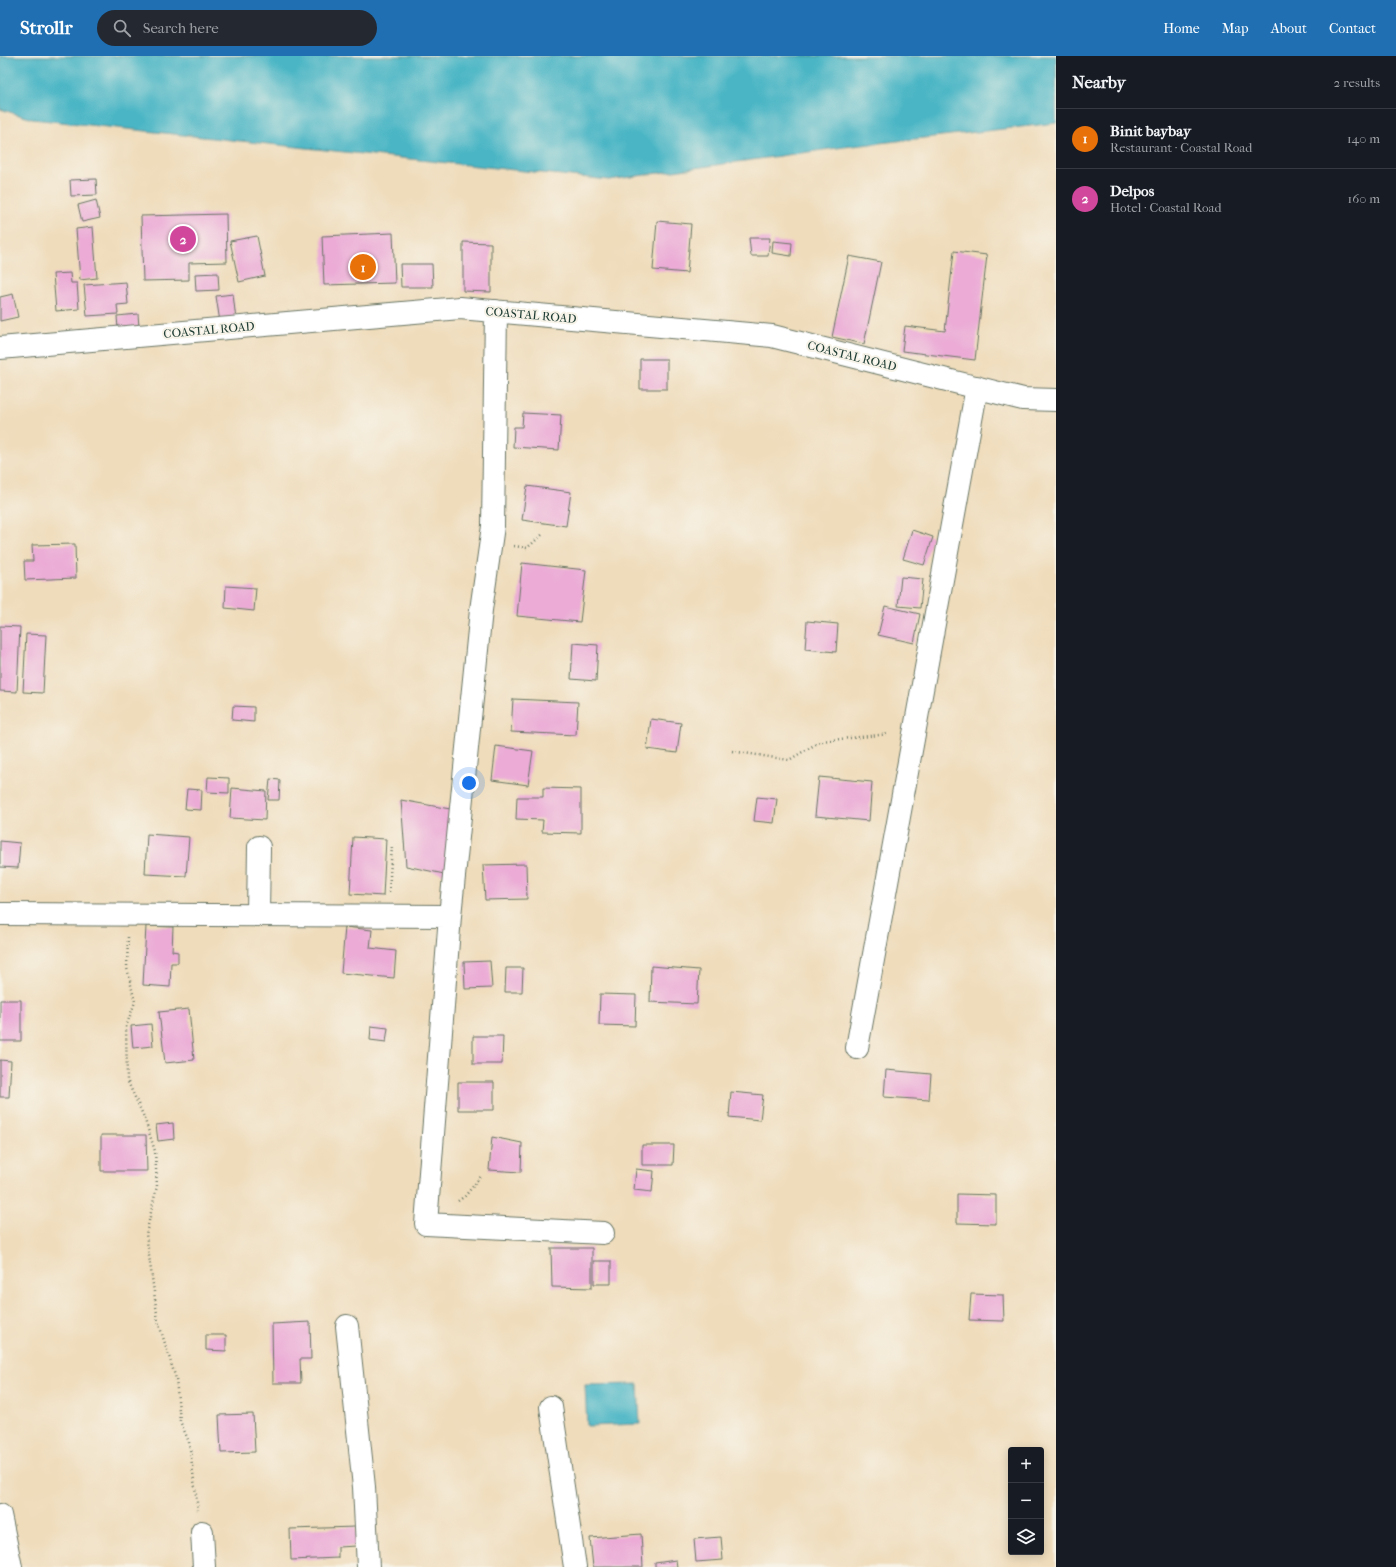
<!DOCTYPE html>
<meta charset="utf-8">
<style>
body{margin:0;font-family:"IM FELL French Canon",serif;background:#242831;color:#f1f3f6}
.controls{position:absolute;right:12px;bottom:12px;display:grid;overflow:hidden;border-radius:4px;box-shadow:0 2px 10px #0003}
.controls button{width:36px;height:36px;display:grid;place-items:center;padding:0;border:0;border-bottom:1px solid #363941;background:#171b24;color:#f1f3f6;font:20px sans-serif}
.you{position:absolute;left:469px;top:727px;width:14px;height:14px;margin:-10px;border:3px solid #fff;border-radius:50%;background:#1a73e8;box-shadow:0 0 0 6px #1a73e833}
.badge{display:grid;place-items:center;width:26px;height:26px;border-radius:50%;background:#1f6fb2;color:#fff;font-size:13px;font-weight:700}
.pin{position:absolute;translate:-50% -50%;border:2px solid #fff;box-shadow:0 1px 4px #0006}
.list{margin:0;padding:0;list-style:none}
h2{display:flex;justify-content:space-between;align-items:center;height:52px;margin:0;padding:0 16px;font-size:17px}
h2 small{font-size:13px;font-weight:400;color:#9ea1a6}
.list li{display:grid;grid-template-columns:26px 1fr auto;gap:12px;align-items:center;box-sizing:border-box;height:60px;padding:0 16px;border-top:1px solid #363941}
.list b{display:block;font-size:15px;white-space:nowrap}
.list p{margin:0;font-size:13px;white-space:nowrap;color:#9ea1a6}
.list em{font-size:13px;font-style:normal;color:#9ea1a6}
.icon{flex:none;width:22px;height:22px;fill:none;stroke:currentColor;stroke-width:2;stroke-linecap:round;stroke-linejoin:round}
.map{position:relative;flex:none;width:1056px;height:1511px;overflow:hidden}
header{display:flex;align-items:center;gap:24px;box-sizing:border-box;height:56px;padding:0 20px;background:#1f6fb2;color:#fff}
header strong{font-size:19px}
nav{display:flex;gap:22px;margin-inline-start:auto;font-size:14px}
.search{width:280px;height:36px;background:#242831;display:flex;align-items:center;gap:10px;box-sizing:border-box;padding:0 14px;border-radius:22px;color:#9ea1a6;font-size:15px}
main{display:flex}
aside{flex:1;background:#171b24}
.map>svg:first-child{display:block}
.water{fill:#49b5c5;stroke:#34797c}
.building{fill:#ebabd6}
.lines{fill:none;stroke-linecap:round;stroke-linejoin:round}
.minor-casing{stroke:#687563;stroke-width:24}
.path{stroke:#687563;stroke-width:2.5;stroke-dasharray:1 3;stroke-linecap:butt}
.minor{stroke:#fff;stroke-width:22}
.labels{text-anchor:middle;stroke-width:4;stroke-linejoin:round;paint-order:stroke}
.street-label{font-size:12px;fill:#1f3d34;stroke:#f7f3e8}
</style>
<header>
<strong>Strollr</strong>
<div class="search"><svg class="icon" aria-label="search" viewBox="0 0 24 24"><circle cx="10" cy="10" r="6"/><path d="M15 15l6 6"/></svg>Search here</div>
<nav><a>Home</a><a>Map</a><a>About</a><a>Contact</a></nav>
</header>
<main>
<div class="map">
<svg width="1056" height="1511" viewBox="0 0 1056 1511">
<rect width="100%" height="100%" fill="#f7f3e8"/>
<filter id="ink" filterUnits="userSpaceOnUse"><feTurbulence type="fractalNoise" baseFrequency=".025" numOctaves="2"/><feDisplacementMap in="SourceGraphic" scale="8" xChannelSelector="R" yChannelSelector="G"/><feConvolveMatrix kernelMatrix="1 2 1 2 8 2 1 2 1" color-interpolation-filters="sRGB"/></filter>
<filter id="wash" filterUnits="userSpaceOnUse"><feTurbulence type="fractalNoise" baseFrequency=".012" numOctaves="4" result="noise"/><feDisplacementMap in="SourceGraphic" scale="16" xChannelSelector="R" yChannelSelector="G"/><feGaussianBlur stdDeviation="0.9" result="paint"/><feColorMatrix in="noise" values="0 0 0 0 0 0 0 0 0 0 0 0 0 0 0 0 0 1.4 0 .05"/><feComposite in="paint" operator="in"/></filter>
<g filter="url(#wash)">
<rect width="100%" height="100%" fill="#efdcbb"/>
<!-- water -->
<path class="water" d="M0 0H1056V67L844 91 609 124 32 63 0 53Z
M638 1328 640 1368 587 1370 585 1329Z"/>
<g id="blocks">
<!-- building -->
<path class="building" d="M96 123 97 139 71 140 70 124Z
M96 144 100 162 82 166 78 149Z
M226 158 227 206 189 207V224L143 225 141 160Z
M657 165 691 168 687 217 653 214Z
M93 171 97 222 80 224 76 173Z
M393 177 395 227 324 229 322 180Z
M257 180 265 220 239 226 230 185Z
M749 182H770L768 200H751Z
M773 185 792 187 791 200 772 197Z
M463 186 491 187V236L463 235Z
M954 195 987 199 975 304 902 295 905 270 945 275Z
M849 200 881 206 864 288 832 281Z
M400 208H432L433 231H401Z
M70 217 71 227H77L79 253 56 255 53 218Z
M218 217 219 234 196 235 195 218Z
M126 226 128 248 117 249 118 258 87 260 84 229Z
M13 238 18 261 0 265V241Z
M233 238 236 264 220 266 216 240Z
M138 258 139 271 118 273 117 260Z
M640 303H667V333H640Z
M523 357 561 359 559 394 513 391 514 371H522Z
M527 430 571 436 566 470 522 464Z
M912 474 933 481 924 509 903 503Z
M75 488 76 522 25 524 24 505H33L32 489Z
M522 507 586 514 580 566 517 560Z
M901 521 923 523 920 552 898 550Z
M226 530 256 532 254 555 225 552Z
M885 550 920 558 914 587 878 579Z
M807 565 838 568 836 596 805 593Z
M0 570 20 571 17 636 0 635Z
M26 578 46 579 43 637 23 636Z
M573 587 598 589 596 625 571 623Z
M513 643 578 646 576 679 511 676Z
M233 650 254 651V666L232 664Z
M651 663 681 667 677 697 647 693Z
M496 690 533 695 528 729 492 724Z
M208 721 229 722V737L207 736Z
M819 721 872 726 869 765 815 760Z
M270 723 280 724 279 744H268Z
M232 732 266 735 265 764 230 762Z
M543 732 581 733V777L542 776 543 764 516 763 517 741H543Z
M187 733 202 734 201 754 185 753Z
M757 741 777 743 774 767 754 765Z
M401 744 450 753 449 819 406 810Z
M147 778 189 781 186 820 145 818Z
M353 781 386 783 383 840 350 838Z
M0 785 20 787 18 812 0 811Z
M526 808 527 843 485 844 483 809Z
M146 870 173 871 172 895 178 896V907H171L170 931 143 929Z
M345 871 372 874 370 892 396 895 394 922 341 917Z
M490 905 492 932 465 933 464 906Z
M651 910 699 914 697 948 650 946Z
M506 912H523L522 936H505Z
M600 938 636 939 635 970 599 969Z
M0 944H21V985H0Z
M189 953 194 1004 165 1007 159 956Z
M151 968 153 990 133 992 131 970Z
M371 970 388 972 386 986 370 984Z
M473 980H503L502 1008H473Z
M0 1004 11 1005 9 1041H0Z
M886 1014 931 1018 929 1044 884 1041Z
M458 1026H494V1054H458Z
M731 1036 763 1039 760 1064 729 1061Z
M173 1067 174 1083 158 1085 156 1069Z
M101 1079H146L147 1115H101Z
M492 1081 522 1087 521 1116 489 1114Z
M642 1089H674L673 1109H642Z
M636 1113 654 1115 652 1136 634 1134Z
M957 1138 996 1139V1168L957 1167Z
M551 1192H592V1232L552 1231Z
M594 1205H611V1228H594Z
M971 1238 1003 1239 1004 1265 969 1264Z
M310 1266 311 1303H300L301 1327H273L272 1268Z
M206 1279H226V1295L206 1294Z
M253 1358 255 1396 221 1397 219 1359Z
M356 1471 357 1490 338 1491V1502L291 1504 290 1473Z
M641 1478 643 1511H593L590 1482Z
M721 1481 723 1504 696 1506 694 1483Z
M676 1504 677 1511H655V1507Z"/>
</g>
</g>
<g filter="url(#ink)">
<use href="#blocks" fill-opacity="0" stroke="#687563" stroke-width="1"/>
<g class="lines">
<defs>
<path id="minor" d="M496 255 493 470 481 554 450 860 426 1168 603 1177
M0 292 460 252 772 280 1023 343 1056 344
M0 858 450 860
M258 859 259 791
M857 992 977 331
M347 1270 364 1431 368 1511
M551 1351 575 1511
M0 1459 11 1511
M202 1476 204 1511"/>
</defs>
<!-- minor casing -->
<use href="#minor" class="minor-casing"/>
<!-- path -->
<path class="path" d="M514 490 527 492 543 478
M732 695 789 704 821 685 889 678
M389 836 392 790
M128 881 127 912 135 946 126 971 127 1024 144 1061 155 1095 157 1130 146 1178 158 1265 176 1323 180 1365 189 1386 198 1454
M458 1145 465 1140 482 1119"/>
<!-- minor -->
<use href="#minor" class="minor"/>
</g>
</g>
<g class="labels">
<!-- street labels -->
<g class="street-label">
<text transform="translate(531 259) rotate(5)" y="4">COASTAL ROAD</text>
<text transform="translate(209 274) rotate(-5)" y="4">COASTAL ROAD</text>
<text transform="translate(852 300) rotate(14)" y="4">COASTAL ROAD</text>
</g>
</g>
</svg>
<div class="controls">
<button>+</button>
<button>−</button>
<button><svg class="icon" aria-label="layers" viewBox="0 0 24 24"><path d="M12 4l9 5-9 5-9-5zM3 14l9 5 9-5"/></svg></button>
</div>
<div class="you"></div>
<div class="pin badge" style="left:363px;top:211px;background:#e8710a">1</div>
<div class="pin badge" style="left:183px;top:183px;background:#d1479c">2</div>
</div>
<aside>
<h2>Nearby<small>2 results</small></h2>
<ul class="list">
<li><span class="badge" style="background:#e8710a">1</span><div><b>Binit baybay</b><p>Restaurant · Coastal Road</p></div><em>140 m</em></li>
<li><span class="badge" style="background:#d1479c">2</span><div><b>Delpos</b><p>Hotel · Coastal Road</p></div><em>160 m</em></li>
</ul>
</aside>
</main>
